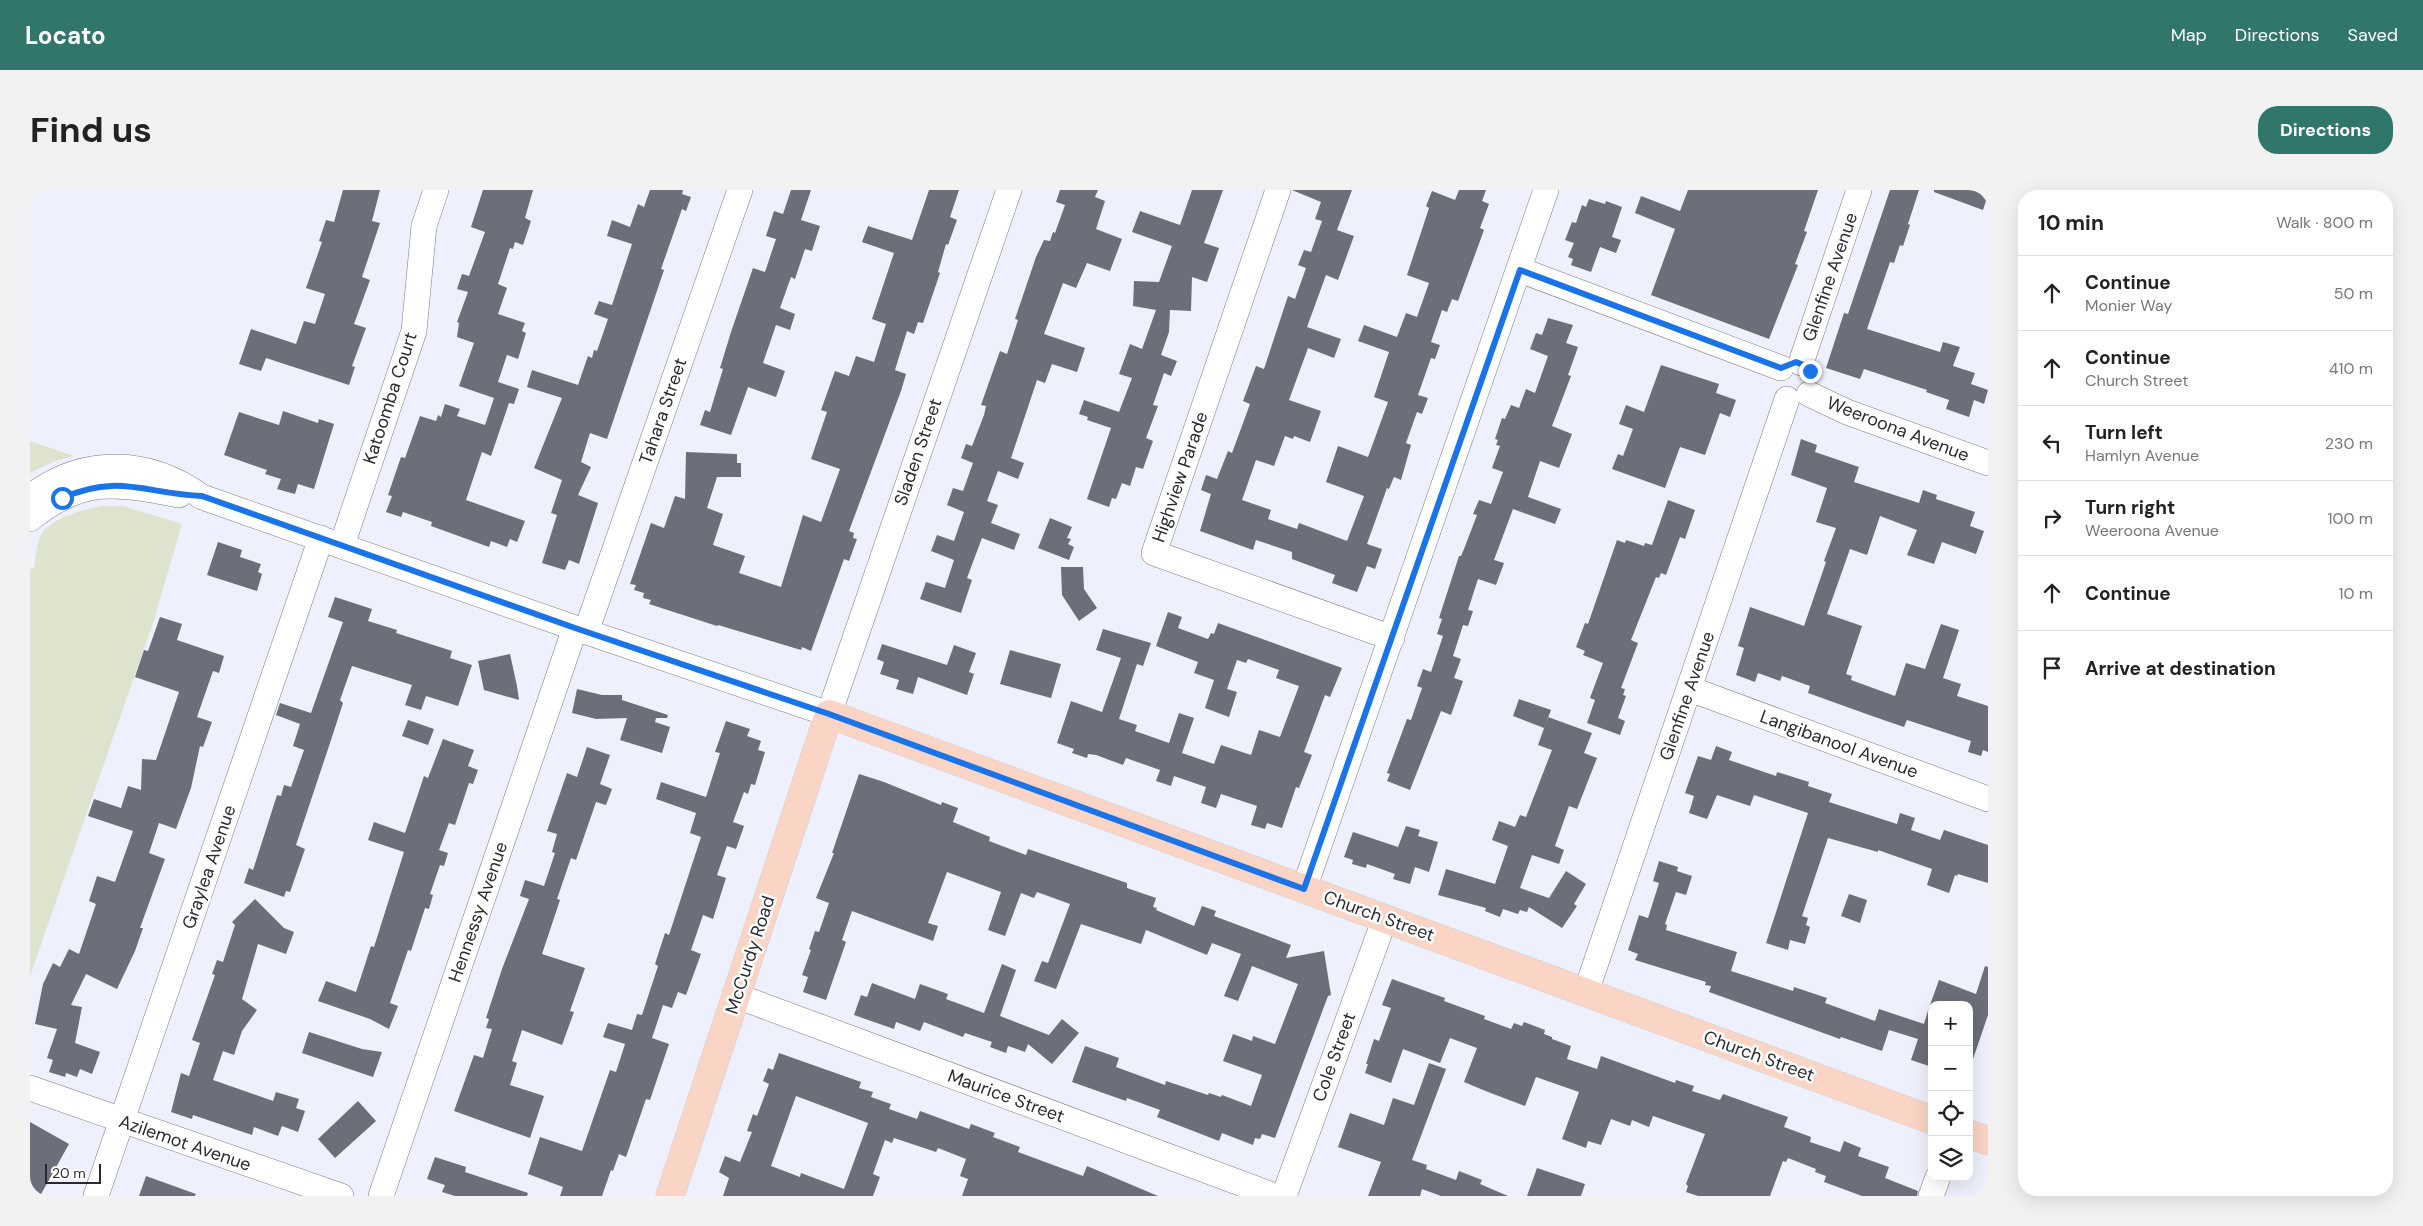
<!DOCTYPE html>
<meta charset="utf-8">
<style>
body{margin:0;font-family:"DM Sans",sans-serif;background:#f2f2f2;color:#222}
.controls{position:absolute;right:15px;bottom:15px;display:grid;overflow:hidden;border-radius:10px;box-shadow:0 5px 20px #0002}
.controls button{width:45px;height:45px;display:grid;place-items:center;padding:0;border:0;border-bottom:1px solid #e0e0e0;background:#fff;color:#222;font:25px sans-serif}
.scale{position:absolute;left:15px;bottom:12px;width:56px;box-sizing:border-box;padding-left:5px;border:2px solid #292a2e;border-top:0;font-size:14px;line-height:18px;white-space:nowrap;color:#292a2e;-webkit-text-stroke:4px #fff;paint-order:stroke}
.stop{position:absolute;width:15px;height:15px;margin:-11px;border:4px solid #1a73e8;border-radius:50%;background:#fff}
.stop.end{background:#1a73e8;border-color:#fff;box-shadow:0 1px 5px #0008}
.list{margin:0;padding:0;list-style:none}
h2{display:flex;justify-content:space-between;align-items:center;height:65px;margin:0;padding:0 20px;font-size:21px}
h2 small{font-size:16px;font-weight:400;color:#767676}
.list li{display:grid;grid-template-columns:32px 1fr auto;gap:15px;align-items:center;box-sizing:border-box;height:75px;padding:0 20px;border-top:1px solid #e0e0e0}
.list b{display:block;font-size:19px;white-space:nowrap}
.list p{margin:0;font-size:16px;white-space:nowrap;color:#767676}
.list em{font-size:16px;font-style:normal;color:#767676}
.icon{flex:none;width:28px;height:28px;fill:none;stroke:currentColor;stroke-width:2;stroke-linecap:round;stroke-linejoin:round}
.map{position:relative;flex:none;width:1958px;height:1006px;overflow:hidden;border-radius:20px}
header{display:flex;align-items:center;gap:30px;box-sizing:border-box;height:70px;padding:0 25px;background:#30766b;color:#fff}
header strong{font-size:24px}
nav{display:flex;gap:28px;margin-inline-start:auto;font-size:18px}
.intro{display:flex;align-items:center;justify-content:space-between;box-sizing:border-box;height:120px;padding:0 30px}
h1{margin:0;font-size:35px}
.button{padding:12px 22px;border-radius:20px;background:#30766b;color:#fff;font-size:18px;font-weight:700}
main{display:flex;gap:30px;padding:0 30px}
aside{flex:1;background:#fff;border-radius:20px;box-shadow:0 5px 20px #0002}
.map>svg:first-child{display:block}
.green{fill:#dde3cc}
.building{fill:#6c6e79;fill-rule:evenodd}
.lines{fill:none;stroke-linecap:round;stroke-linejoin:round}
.minor-casing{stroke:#7a7c87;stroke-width:26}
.major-casing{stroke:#d0d0d1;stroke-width:29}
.minor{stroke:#fff;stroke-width:25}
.major{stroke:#fad4c4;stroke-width:28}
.route{stroke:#1a73e8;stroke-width:6}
.labels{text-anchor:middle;stroke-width:5;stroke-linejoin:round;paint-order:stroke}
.street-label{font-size:18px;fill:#292a2e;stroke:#fff}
</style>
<header>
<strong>Locato</strong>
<nav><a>Map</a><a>Directions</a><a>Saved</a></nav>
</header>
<div class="intro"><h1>Find us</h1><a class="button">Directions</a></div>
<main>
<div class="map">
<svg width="1958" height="1006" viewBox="0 0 1958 1006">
<rect width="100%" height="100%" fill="#eef1fd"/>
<!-- green -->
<path class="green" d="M0 251 44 266 25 271 0 283Z
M72 316H93L152 334 123 433 0 786V379L4 378C6 369 6 357 10 347 17 329 54 319 72 316Z"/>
<!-- building -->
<path class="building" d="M313 0H350L342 31 350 33 332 87 340 90 324 134 336 138 322 176 325 177 319 195 236 168 231 181 209 174 221 139 266 154 274 131 285 134 295 104 276 98 292 52 289 51 296 30 304 32Z
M453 0H503L495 28 501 31 493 55 485 52 483 59 480 58 468 94 477 98 468 124 495 133 492 141 496 143 488 169 477 165 468 192 489 199 484 214 479 213 461 266 452 262 436 310 495 331 487 352 480 349 477 357 461 351 459 357 401 336 402 332 373 322 371 327 356 322 362 306 358 305 371 267 375 268 390 226 406 231 408 225 411 227 415 214 430 219 427 226 455 235 464 208 429 196 444 153 427 147 429 133 427 132 438 102 427 99 432 84 439 86 455 42 441 37Z
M620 0H653L652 4 661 7 656 21 652 19 631 79 634 80 577 249 560 243 551 272 561 277 548 305 568 313 549 374 539 370 535 380 512 373 527 325 521 323 532 290 504 278 532 208 497 197 502 180 548 195 558 166 562 168 564 160 567 161 578 129 564 124 569 111 582 115 602 54 577 46 582 30 600 37 608 14 614 17Z
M761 0H781L771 30 790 36 782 61 775 59 765 89 761 87 750 118 765 124 760 140 746 135 733 173 755 181 746 207 718 197 701 245 670 235 675 220 680 222 693 179 690 178 701 142 723 78 735 82 746 49 736 46 744 21 753 24Z
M899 0H929L920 27 927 30 918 55 916 54 908 82 910 83 893 133 888 132 884 144 877 141 865 180 876 184 871 201 819 341 824 343 823 348 827 349 819 371 814 369 781 461 772 457 771 460 688 435 687 436 619 414 621 410 613 408 614 403 604 400 606 395 600 394 621 333 634 338 645 306 655 309 656 262 707 264V273H711V287H687L677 318 693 324 683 355 715 366 709 383 751 397 773 325 791 332 810 279 781 269 797 222 791 220 805 181 819 186 826 166 844 172 856 134 842 129 864 63 832 52 838 36 882 50Z
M1030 0H1068L1065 7 1075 11 1066 39 1092 49 1080 81 1057 73 1046 98 1033 93 1014 144 1055 158 1047 182 1022 174 1015 193 1007 190 981 268 994 273 988 289 968 281 957 311 968 315 961 333 990 344 984 360 952 348 937 388 942 390 931 423 890 409 896 392 915 398 924 370 901 361 907 345 924 351 934 322 917 315 923 298 933 301 943 273 931 268 936 254 942 256 954 225 956 216 951 215 970 161 977 164 988 130 985 129 1006 67 1014 50 1020 51 1023 42 1025 43 1035 15 1026 12Z
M1162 0H1193L1174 53 1189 58 1177 92 1162 87 1161 121 1140 120 1139 142 1131 165 1147 171 1141 186 1134 183 1123 215 1128 216 1116 248 1123 251 1113 279 1106 277 1100 296 1092 293 1086 309 1082 308 1079 317 1057 309 1081 238 1057 230 1058 227 1049 224 1054 210 1089 222 1102 188 1089 184 1100 154 1112 159 1126 120 1103 116 1104 91 1129 92 1142 56 1102 42 1110 21 1150 35Z
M1262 0H1322L1307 40 1324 46 1308 90 1296 85 1277 137 1311 149 1304 168 1278 158 1259 210 1291 221 1280 252 1264 246 1263 249 1255 246 1244 276 1226 270 1212 310 1241 320 1238 329 1267 339 1269 333 1317 351 1334 306 1296 292 1308 256 1338 267 1358 212 1344 207 1359 162 1328 151 1334 135 1367 147 1376 123 1387 127 1399 93 1377 85 1399 18 1396 16 1402 1 1425 10 1429 0H1456L1452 11 1459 14 1450 38 1454 40 1428 111 1422 109 1417 122 1412 120 1401 152 1410 155 1405 169 1401 168 1388 205 1398 208 1392 224 1387 222 1376 253 1381 255 1371 290 1364 287 1359 299 1357 298 1337 354 1352 359 1345 379 1337 376 1327 402 1302 393 1305 385 1262 369V362L1226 350 1223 360 1170 341 1181 304 1171 300 1176 285 1187 289 1198 261 1202 263 1220 214 1213 211 1226 176 1234 179 1258 106 1265 109 1276 78 1268 75 1274 60 1281 62 1292 31 1285 29 1291 12Z
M1658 0H1788L1774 41 1777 42 1765 74 1768 75 1739 149 1621 105 1645 39 1605 23 1611 6 1650 21Z
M1860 0H1889L1878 34 1880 35 1873 56 1870 55 1864 73 1860 72 1837 139 1910 162 1913 152 1930 157 1923 176 1945 183 1941 194 1958 200 1954 214 1944 210 1939 227 1916 219 1919 210 1896 202 1897 200 1834 179 1830 189 1796 178 1814 123 1818 124Z
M1904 0H1958V5L1953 20 1904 2Z
M1559 9 1575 14 1576 11 1592 17 1582 47 1591 50 1586 63 1570 57 1561 82 1541 75 1543 69 1538 67 1544 53 1535 50 1542 32 1546 33 1552 15 1556 17Z
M1518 128 1543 135 1536 153 1548 157 1538 185 1541 186 1522 236 1542 244 1529 278 1510 271 1498 307 1531 319 1525 334 1483 319 1464 370 1474 373 1466 395 1448 389 1438 420 1443 421 1438 436 1433 435 1423 466 1431 469 1424 488 1433 491 1421 525 1411 521 1380 600 1357 591 1360 584 1357 583 1377 529 1381 530 1392 498 1387 496 1393 479 1401 482 1413 446 1407 444 1412 429 1409 428 1429 366H1431L1434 359 1447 325 1443 324 1449 310 1461 314 1473 282 1462 278 1470 256 1466 255 1468 250 1465 249 1472 228 1475 229 1481 215 1489 218 1496 199 1505 203 1518 166 1500 159 1506 143 1512 145Z
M1631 175 1689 194 1686 203 1706 210 1700 227 1690 223 1675 265 1650 257 1635 298 1582 279 1588 264 1593 266 1603 239 1589 234 1596 215 1614 222Z
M253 221 288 233 289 229 304 234 284 299 268 294 265 304 247 299 251 289 235 284 237 280 194 265 209 222 249 235Z
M1771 249 1787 255 1785 262 1829 277 1824 292 1889 313 1893 300 1907 305 1906 309 1945 322 1940 336 1954 341 1946 364 1912 352 1904 374 1877 365 1887 340 1850 326 1837 365 1820 359 1797 424 1832 436 1816 484 1822 486 1821 490 1865 506 1876 473 1895 479 1911 434 1929 440 1913 488 1931 494 1927 506 1958 516V562L1953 560 1951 566 1938 562 1941 551 1877 530 1874 537 1842 526 1778 503 1780 496 1752 486 1750 491 1728 483 1725 492 1706 485 1714 458 1708 456 1720 417 1774 436 1796 372 1794 371 1806 338 1786 332 1797 298 1761 285Z
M1638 310 1665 320 1655 349 1650 347 1636 385 1631 383 1629 388 1626 387 1601 450 1608 453 1591 498 1595 499 1593 505 1596 506 1588 528 1595 531 1590 545 1557 533 1565 510 1560 508 1573 473 1553 465 1555 461 1546 457 1555 433 1558 434 1587 350 1595 353 1596 350 1614 356 1615 353 1622 355Z
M1020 328 1042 337 1037 348 1041 349 1038 354 1044 357 1039 370 1008 358Z
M188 352 212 360 210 367 231 374 228 382 232 384 227 401 177 385Z
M1031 377H1053L1054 399 1067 418 1049 431 1032 405Z
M305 407 342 419 338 431 367 440 366 443 422 461 420 468 442 475 428 516 396 506 391 520 375 515 382 495 322 476 310 510 313 513 301 550 266 655 275 659 260 702 256 701 254 707 214 693 219 678 223 680 247 605 251 606 254 595 261 597 274 560 263 556 270 534 246 525 250 513 281 523 313 432 298 427Z
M1138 422 1152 427 1148 438 1178 449 1181 443 1184 444 1188 433 1312 478 1300 507 1295 505 1274 562 1282 565 1269 598 1266 597 1252 638 1237 633 1235 639 1221 635 1227 616 1191 604 1186 618 1171 613 1176 597 1144 586 1141 596 1126 591 1130 580 1096 568 1093 575 1066 565 1058 564 1057 568 1042 563 1044 559 1027 553 1041 511 1072 522 1091 468 1066 460 1073 439 1121 453 1113 476 1107 474 1089 529 1107 535 1105 541 1139 553 1149 523 1164 528 1152 563 1184 574 1191 555 1221 565 1229 540 1250 547 1269 496 1246 488 1249 480 1218 469 1216 473 1207 470 1197 499 1207 502 1199 527 1175 518 1184 490 1164 483 1168 472 1126 456Z
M130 427 152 434 147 450 194 466 189 483 183 481 167 527 182 532 173 557 170 556 161 598 146 639 129 633 119 663 135 669 110 738H113L105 761 87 799 56 784 41 815 52 817 45 853 70 862 62 884 50 879 47 887 36 883 35 887 19 882 23 870 17 868 27 839 5 834 13 794 23 773 30 777 39 759 49 764 66 714 59 711 67 686 85 692 103 641 58 626 64 609 91 618 98 596 111 600 112 569 126 570 149 502 105 487 114 460 118 461Z
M852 454 917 475 924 455 946 463 939 482 944 484 937 505 888 487 883 504 866 499 869 490 850 484 854 472 847 469Z
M980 460 1031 474 1021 508 970 494Z
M480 464 487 496 489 510 454 500 448 471Z
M547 499 572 505H592V510L638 525 637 528H626L625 532 640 537 632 563 590 550 597 528 566 529 542 523Z
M1489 509 1521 520 1514 538 1483 526Z
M1518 527 1562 543 1554 563 1567 568 1547 619 1539 616 1525 656 1534 660 1529 674 1502 665 1490 698 1519 708 1536 681 1556 694 1544 714 1547 716 1532 738 1499 717 1497 722 1490 720 1488 724 1473 719 1470 727 1455 721 1456 718 1408 705 1416 679 1465 694 1478 656 1462 650 1469 631 1485 637 1490 625 1496 627 1522 560 1508 555Z
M378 530 404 539 398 555 372 546Z
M696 531 720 539 717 546 731 551 728 560 735 562 725 595 721 594 718 604 714 602 703 632 714 636 706 659 697 656 687 685 696 688 683 729 673 725 661 760 671 764 656 805 648 802 642 818 633 815 622 848 639 854 620 910 616 909 596 967 589 964 583 981 581 980 572 1006H530L533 997 498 984 510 947 552 961 580 880 586 882 595 854 573 847 578 833 602 840 607 824 612 825 628 776 625 774 635 743 639 745 671 647 660 643 666 623 626 609 631 592 676 607 690 563 685 562Z
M413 549 444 560 438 576 448 580 443 594 439 593 425 635 419 633 409 660 418 663 414 676 410 675 400 704 403 705 399 719 395 718 381 761 378 760 360 813 368 816 359 839 340 829 288 811 296 791 326 802 341 756 344 757 374 662 338 650 344 632 375 643 394 586 398 588Z
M1686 556 1702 562 1699 570 1746 586 1747 582 1779 592 1778 596 1802 604 1799 612 1867 634 1870 623 1885 628 1881 640 1910 650 1914 640 1958 655V693L1928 684 1927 686 1925 685 1919 703 1897 695 1902 679 1848 660V662L1798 648 1772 726 1778 728 1776 735 1780 737 1775 754 1760 750 1758 760 1736 753 1778 623 1724 605 1720 616 1687 605 1677 629 1659 623 1664 606 1655 603 1668 566 1681 570Z
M557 557 580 565 570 594 582 599 576 615 566 612 546 670 541 668 527 709 530 710 512 764 555 778 540 821 544 822 532 855 492 840 482 871 487 873 480 895 514 906 500 948 424 921 444 865 453 868 462 839 456 838 459 829 456 828 472 779 499 709 490 706 495 690 514 696 525 663 522 662 527 644 517 641 537 583 547 587Z
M829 584 854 592 911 615 912 612 928 618 923 632 960 647 959 651 996 665 998 659 1097 693V698L1126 708 1123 717 1127 718 1126 720 1164 736 1172 716 1186 721 1184 726 1261 755 1256 768 1294 761 1301 805 1298 806 1245 948 1232 944 1230 949 1225 948 1223 955 1192 943 1189 951 1127 927 1130 920 1097 908 1096 911 1042 892 1055 856 1089 868 1086 877 1135 895 1136 891 1178 905 1179 903 1191 907 1192 905 1221 916 1232 885 1193 871 1203 844 1222 851 1223 846 1245 854 1268 794 1222 776 1208 811 1194 806 1211 764 1182 753 1177 765 1116 740 1111 754 1051 734 1026 799 1004 791 1012 771 1018 773 1040 714 1007 702 1004 708 991 703 975 746 958 740 971 702 917 682 898 733 908 736 903 751 822 721 812 750 816 752 796 810 773 802 778 787 772 785 781 760 779 759 785 741 789 742 799 713 786 708 804 663H802Z
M1376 636 1390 640 1388 646 1408 652 1399 682 1385 677 1380 694 1363 689 1365 684 1337 674 1336 678 1322 674 1323 670 1314 667 1323 642 1368 657Z
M1629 671 1648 677 1647 681 1662 686 1656 705 1646 702 1635 734 1637 735 1636 740 1707 762 1701 781 1763 801 1764 797 1797 808 1795 813 1845 831 1849 819 1894 834 1899 817 1902 818V877L1881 870 1888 849 1859 840 1852 861 1811 847 1810 849 1679 802 1681 796 1675 795 1676 792 1605 770 1608 764 1598 760 1609 725 1618 728 1629 693 1623 691Z
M1819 704 1837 710 1830 733 1811 726Z
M225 709 254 738 264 742 256 764 228 754 212 809 227 820 212 841 204 865 193 861 183 890 243 911 246 902 269 909 266 918 275 921 268 942 252 936 248 946 224 937 222 945 163 925 162 929 141 922 151 883 159 886 170 853 162 850 185 785 182 784 187 770 193 772 205 735 202 732Z
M972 774 986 780 970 826 1019 845 1032 829 1049 843 1022 874 998 854 995 862 978 856 976 863 960 857 962 852 935 843 933 847 894 832 890 841 866 832 864 839 824 825 831 805 837 807 842 793 885 809 890 794 918 804 916 809 954 823Z
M1955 776 1958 777V825L1942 872H1939V815H1900L1909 790 1946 804Z
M1362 789 1415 808 1414 811 1455 826 1454 829 1481 839 1484 833 1492 836 1494 832 1515 840 1514 844 1522 847V849L1541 856 1537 869 1567 879 1571 866 1645 893 1646 890 1664 896 1662 901 1690 910 1693 904 1758 927 1754 937 1781 947 1780 952 1810 962 1814 951 1831 958 1828 966 1859 977 1855 988 1888 1001 1887 1006H1832L1794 992 1796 986 1785 982 1786 979 1758 968 1756 972 1753 971 1740 1006H1668L1656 1002 1658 996 1656 994 1675 944 1623 926 1619 937 1602 930 1600 936 1581 929 1571 955 1558 951 1556 958 1532 949 1549 902 1506 887 1495 916 1458 902 1434 892 1447 858 1420 848 1410 873 1373 859 1361 893 1335 883 1338 874H1336L1344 849 1349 851 1361 818 1352 815Z
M279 842 332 859 352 862 343 887 272 863Z
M749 863 831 892 829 898 843 902 841 907 861 914 859 919 887 929 890 921 939 939 941 934 965 943 963 947 990 957 988 962 1053 986 1057 976 1128 1006H932L938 989 930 986 936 969 908 958 906 962 864 948 862 953 855 950 843 984 850 987 843 1006H693L699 988 689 982 695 966 710 972 722 942 717 941 723 924 727 926 739 894 733 891 738 878 743 880ZM766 906 838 933 814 999 771 983 770 987 741 976Z
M1399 873 1416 879 1382 970 1397 975 1396 979 1426 990 1429 981 1452 990 1450 994 1478 1006H1411L1392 999 1390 1006H1338L1351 972 1308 957 1320 923 1354 935 1363 908 1384 915Z
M328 911 346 931 305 968 288 949Z
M0 932 39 954 10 1006H0Z
M405 967 436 977 435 982 498 1003 497 1006H425L412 1002 415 995 397 989Z
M1507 978 1555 994 1551 1006H1497Z
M116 986 166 1004 165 1006H109Z"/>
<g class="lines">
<defs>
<path id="minor" d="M1248 0 1124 363 1362 448
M1490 80 1751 178
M1771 173 1829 0
M1779 204 1817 222 1958 273
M0 307C54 266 118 268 172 307L545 438 799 524 979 0
M0 329C53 286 87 293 149 305
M312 355 384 141 394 36 406 0
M556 442 710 0
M1660 499 1958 609
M1274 699 1516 0
M1556 802 1757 209
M707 806 1245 1006
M0 898 311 1006
M66 1006 291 348
M351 1006 545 438
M1254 1006 1355 728
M1901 1006 1908 987"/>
<path id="major" d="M1939 944 1958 951
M640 1006 799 524 1902 930"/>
</defs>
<!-- minor casing -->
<use href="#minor" class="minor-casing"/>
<!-- major casing -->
<use href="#major" class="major-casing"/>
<!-- minor -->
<use href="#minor" class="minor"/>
<!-- major -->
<use href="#major" class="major"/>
</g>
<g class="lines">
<!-- route -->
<path class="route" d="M32 308C89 283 116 304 172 306L545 438 799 524 1274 699 1490 80 1751 178 1766 172 1776 176 1780 181"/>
</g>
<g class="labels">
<!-- street labels -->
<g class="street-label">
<text transform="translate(1800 87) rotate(-71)" y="6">Glenfine Avenue</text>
<text transform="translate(360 208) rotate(-72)" y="6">Katoomba Court</text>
<text transform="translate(633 221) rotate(-71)" y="6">Tahara Street</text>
<text transform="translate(1868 239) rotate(21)" y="6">Weeroona Avenue</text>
<text transform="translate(888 262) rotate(-71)" y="6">Sladen Street</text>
<text transform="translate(1150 287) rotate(-71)" y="6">Highview Parade</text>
<text transform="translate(1657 506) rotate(-71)" y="6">Glenfine Avenue</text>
<text transform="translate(1809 554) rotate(20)" y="6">Langibanool Avenue</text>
<text transform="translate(179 677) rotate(-71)" y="6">Graylea Avenue</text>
<text transform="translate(448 722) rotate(-71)" y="6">Hennessy Avenue</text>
<text transform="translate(1349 726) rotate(20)" y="6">Church Street</text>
<text transform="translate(720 765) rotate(-72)" y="6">McCurdy Road</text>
<text transform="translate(1729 866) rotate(20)" y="6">Church Street</text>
<text transform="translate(1304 867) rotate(-70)" y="6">Cole Street</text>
<text transform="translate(976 906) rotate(20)" y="6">Maurice Street</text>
<text transform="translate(155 953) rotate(19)" y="6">Azilemot Avenue</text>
</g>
</g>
</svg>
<div class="controls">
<button>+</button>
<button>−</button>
<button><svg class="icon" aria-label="locate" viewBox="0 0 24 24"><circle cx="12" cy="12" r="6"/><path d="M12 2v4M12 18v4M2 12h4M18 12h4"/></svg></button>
<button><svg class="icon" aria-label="layers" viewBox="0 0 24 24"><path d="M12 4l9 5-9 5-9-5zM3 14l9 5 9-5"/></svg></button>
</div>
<div class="scale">20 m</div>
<div class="stop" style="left:32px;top:308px"></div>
<div class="stop end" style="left:1780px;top:181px"></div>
</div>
<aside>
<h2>10 min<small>Walk · 800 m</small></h2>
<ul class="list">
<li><svg class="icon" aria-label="ahead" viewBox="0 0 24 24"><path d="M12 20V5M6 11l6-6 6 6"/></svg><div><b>Continue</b><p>Monier Way</p></div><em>50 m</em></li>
<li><svg class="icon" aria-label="ahead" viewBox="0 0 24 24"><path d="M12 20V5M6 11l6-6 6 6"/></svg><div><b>Continue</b><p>Church Street</p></div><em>410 m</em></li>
<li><svg class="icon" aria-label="left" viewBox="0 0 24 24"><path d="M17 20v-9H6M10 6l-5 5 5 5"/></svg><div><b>Turn left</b><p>Hamlyn Avenue</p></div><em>230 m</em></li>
<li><svg class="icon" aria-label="right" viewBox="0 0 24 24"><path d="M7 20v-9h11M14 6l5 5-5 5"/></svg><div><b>Turn right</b><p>Weeroona Avenue</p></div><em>100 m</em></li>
<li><svg class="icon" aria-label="ahead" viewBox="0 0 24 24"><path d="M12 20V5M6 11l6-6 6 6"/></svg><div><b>Continue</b></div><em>10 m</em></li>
<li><svg class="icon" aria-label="arrive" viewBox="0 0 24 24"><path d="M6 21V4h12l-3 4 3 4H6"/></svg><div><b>Arrive at destination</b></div></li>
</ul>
</aside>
</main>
